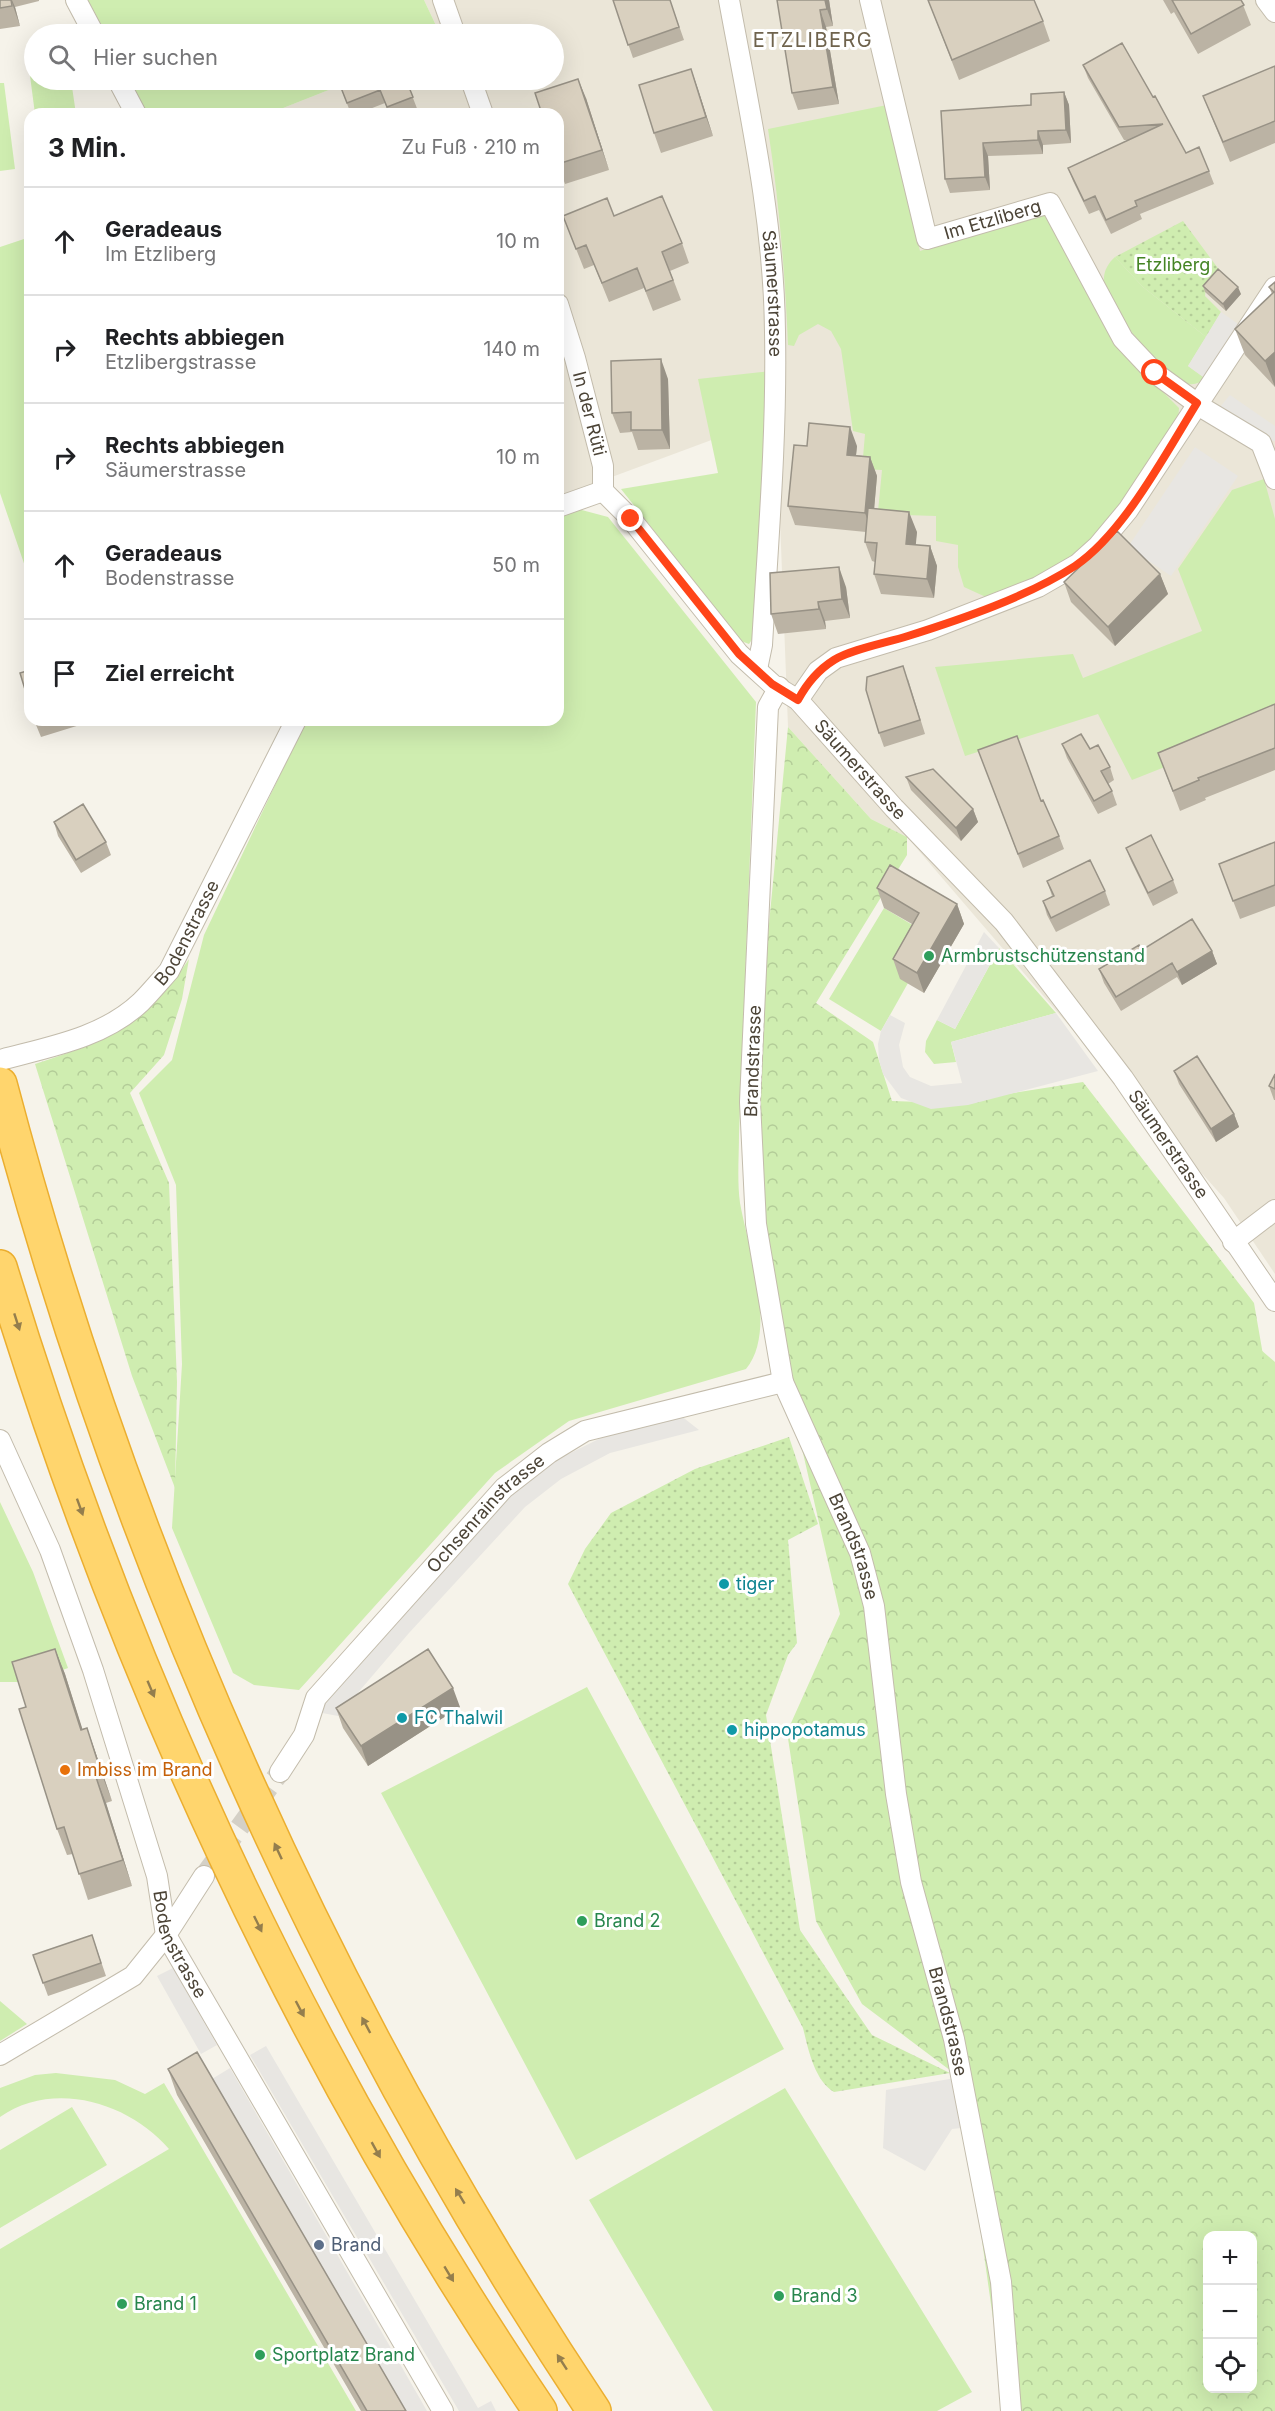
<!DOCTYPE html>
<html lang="de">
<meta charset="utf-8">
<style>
body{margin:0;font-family:Inter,sans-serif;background:#f2f2f2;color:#202124}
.controls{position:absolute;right:18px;bottom:18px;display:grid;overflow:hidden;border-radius:12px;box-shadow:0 6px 24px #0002}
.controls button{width:54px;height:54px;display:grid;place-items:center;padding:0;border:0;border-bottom:2px solid #e0e0e0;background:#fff;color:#202124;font:30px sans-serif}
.stop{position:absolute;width:18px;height:18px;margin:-14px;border:4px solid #ff4519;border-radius:50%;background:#fff}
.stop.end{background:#ff4519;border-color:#fff;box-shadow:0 2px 6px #0008}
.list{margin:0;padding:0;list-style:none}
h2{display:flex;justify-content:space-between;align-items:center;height:78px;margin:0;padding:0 24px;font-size:26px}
h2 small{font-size:20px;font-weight:400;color:#757577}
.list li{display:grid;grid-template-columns:39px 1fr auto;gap:18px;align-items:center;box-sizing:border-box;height:108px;padding:0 24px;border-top:2px solid #e0e0e0}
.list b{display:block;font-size:22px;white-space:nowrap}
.list p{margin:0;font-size:20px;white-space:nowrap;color:#757577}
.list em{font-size:20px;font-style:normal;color:#757577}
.icon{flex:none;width:33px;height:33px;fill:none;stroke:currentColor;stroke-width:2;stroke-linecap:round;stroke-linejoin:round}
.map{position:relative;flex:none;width:1275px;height:2411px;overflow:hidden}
.search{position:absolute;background:#fff;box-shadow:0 6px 24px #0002;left:24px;top:24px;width:540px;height:66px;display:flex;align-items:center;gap:15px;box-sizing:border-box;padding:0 21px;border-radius:33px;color:#757577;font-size:22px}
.panel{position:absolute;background:#fff;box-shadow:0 6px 24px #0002;left:24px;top:108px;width:540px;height:618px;border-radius:18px}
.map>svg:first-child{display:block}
.residential{fill:#ebe6d8}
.green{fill:#cfedb0}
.forest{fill:url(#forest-crowns);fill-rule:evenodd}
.park{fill:url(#park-dots)}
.parking{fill:#e8e6e2}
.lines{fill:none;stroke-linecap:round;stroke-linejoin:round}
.street-tunnel{stroke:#d4d0c6;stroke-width:20;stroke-dasharray:20 10;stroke-linecap:butt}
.street-casing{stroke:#c3bcac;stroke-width:22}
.highway-casing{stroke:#ebae30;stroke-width:36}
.street{stroke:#fff;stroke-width:20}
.highway{stroke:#ffd56d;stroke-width:33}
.wall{fill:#bbb3a4}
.shaded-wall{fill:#989286}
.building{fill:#d9d0bf;stroke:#989286;stroke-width:1.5}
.oneway{fill:#947e4d}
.route{stroke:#ff4519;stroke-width:8}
.leisure-dot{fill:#2e9e5b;stroke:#fff;stroke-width:2}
.culture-dot{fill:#0f9aa8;stroke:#fff;stroke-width:2}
.food-dot{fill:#e8710a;stroke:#fff;stroke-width:2}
.service-dot{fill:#5c6f8a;stroke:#fff;stroke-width:2}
.labels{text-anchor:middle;stroke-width:6;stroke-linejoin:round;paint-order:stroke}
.street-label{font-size:18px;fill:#4c4437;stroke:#fff}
.park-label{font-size:18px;fill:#448424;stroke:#fff}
.leisure-label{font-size:18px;fill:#27864d;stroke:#fff;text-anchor:start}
.culture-label{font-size:18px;fill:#0d838f;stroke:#fff;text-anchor:start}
.food-label{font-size:18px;fill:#c56008;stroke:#fff;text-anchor:start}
.service-label{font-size:18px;fill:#4e5e75;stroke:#fff;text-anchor:start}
.neighbourhood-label{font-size:20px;letter-spacing:1.5px;fill:#6f634d;stroke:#fff}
</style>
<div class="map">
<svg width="1275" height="2411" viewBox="0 0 1275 2411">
<defs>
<pattern id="forest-crowns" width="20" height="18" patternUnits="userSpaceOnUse" patternTransform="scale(1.5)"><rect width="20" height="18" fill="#cfedb0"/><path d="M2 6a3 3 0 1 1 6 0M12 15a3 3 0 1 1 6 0" fill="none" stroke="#b3cc98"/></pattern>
<pattern id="park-dots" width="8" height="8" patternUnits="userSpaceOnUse" patternTransform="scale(1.5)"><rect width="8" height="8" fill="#cfedb0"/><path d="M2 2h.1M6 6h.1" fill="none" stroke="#b3cc98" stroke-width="1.8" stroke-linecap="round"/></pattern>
</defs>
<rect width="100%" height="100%" fill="#f6f3ea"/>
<!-- residential -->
<path class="residential" d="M424 0H1275V1274L1224 1198 1065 1021 907 837 871 819 788 727 776 416 558 497V114H268L354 80H554V34H440Z"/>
<!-- green -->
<path class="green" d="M86 0H424L440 34H104Z
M34 67V80H71L76 114H35L29 68Z
M128 80H354L268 114H146Z
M0 83H4L15 169 0 171Z
M887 105 920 251 1032 214H1046L1131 360 1179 408 1178 421C1148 466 1120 517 1078 553 1053 575 1019 586 988 598L964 587 958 567V545L936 541V516L905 515 877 522 882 470 862 469 865 434 853 431 841 349 831 331 818 324 799 335 794 346 788 345C785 272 779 201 768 129Z
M30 237V581L0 493V247Z
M1115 257 1143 287 1206 337 1188 366 1206 379C1201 382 1195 385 1189 384 1165 382 1107 305 1104 282 1103 272 1108 263 1115 257Z
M771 371 753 638 749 644 741 641 621 489 718 473 698 379Z
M1264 479 1275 519V705L1180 761 1132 780 1098 714 965 756 935 667 1073 654 1083 678 1202 631 1178 569 1232 490Z
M578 509 608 517 756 702 739 1134C739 1156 737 1181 740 1203 748 1248 778 1330 746 1369L569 1421 495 1473 299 1690 254 1685 233 1673 172 1528 182 1364 176 1185 139 1093 172 1060 204 935 306 720H558V516Z
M884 908 926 933 900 978 908 983 881 1031 829 999Z
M999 948 1056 1013 951 1042 956 1062 934 1064 925 1052 926 1041 937 1020 955 1029Z
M1261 1350 1275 1362V1424L1272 1419Z
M0 1502 33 1572 68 1668 29 1682H0Z
M587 1687 784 2049 576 2160 381 1793Z
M0 2001 27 2024 0 2041Z
M56 2073 115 2080 145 2094 164 2083 356 2411H0V2249L169 2149C130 2103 54 2079 0 2117V2088L35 2075Z
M785 2088 972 2392 937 2411H713L589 2200Z
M72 2107 107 2165 0 2228V2150Z"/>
<!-- forest -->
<path class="forest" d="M788 727 871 819 907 837V855L816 1003 873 1042 892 1101 950 1103 1083 1082 1254 1303 1275 1424V2411H1006L959 2077 862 2004 816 1921 787 1732 840 1614 757 1253 763 986ZM1208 2236H1252V2388H1208Z
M189 959 182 999 164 1055 130 1093 169 1183 177 1382 175 1488 132 1376 35 1064C104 1042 148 1022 189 959Z"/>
<!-- park -->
<path class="park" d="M1183 221 1220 271 1206 287 1205 296 1221 312 1206 337 1143 287 1115 257Z
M789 1437 818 1524 788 1540 797 1643 788 1655 766 1715 800 1930 872 2035 950 2073 834 2092C814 2080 808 2048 803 2028L568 1584 585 1549 611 1513 695 1469Z"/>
<!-- parking -->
<path class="parking" d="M1221 312 1241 326 1206 379 1188 366Z
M1230 395 1275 426V441L1267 440 1220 407Z
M1195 447 1238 476 1171 576 1128 547Z
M984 932 999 948 955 1029 937 1020Z
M1056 1013 1098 1071 968 1105 931 1109 901 1098 883 1074 879 1060 878 1044 881 1031 890 1015 905 1023 899 1045 903 1067 910 1077 931 1086 962 1083 951 1042Z
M680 1415 699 1430 610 1453 561 1479 525 1507 409 1633 338 1716 317 1712 366 1650 511 1494 544 1466 607 1435Z
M173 1968 217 2045 201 2054 157 1976Z
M266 2046 478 2408 491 2401 496 2411H459L250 2055Z
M230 2068 427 2411H403L212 2079Z
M961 2077 971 2127 952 2129 925 2171 883 2148 886 2090Z"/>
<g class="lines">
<!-- street-tunnel -->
<path class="street-tunnel" d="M204 1876 280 1772"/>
<defs>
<g id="street">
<path d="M76 0 94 34"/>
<path d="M443 0 455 34"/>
<path id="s1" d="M729 0C749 109 774 220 775 332 777 436 768 541 762 645L757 669"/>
<path id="s2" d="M870 0 927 239 1050 203 1123 339 1155 373 1206 410 1261 443 1275 479"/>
<path d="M1266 0 1275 12"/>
<path d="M118 80 136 114"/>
<path d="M471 80 483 114"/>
<path id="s3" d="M558 304 575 358 603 466V491"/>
<path id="s4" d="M603 491 631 519 739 654 772 684 798 700 894 808 1004 922 1123 1078 1275 1301"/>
<path d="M558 507 603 491"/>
<path id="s5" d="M779 687 768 707 750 1102 756 1224 783 1382 860 1553 874 1606 896 1794 911 1882 954 2039 1001 2282 1011 2411"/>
<path d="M798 700 818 671 836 658 928 630 1038 587 1078 564 1098 546 1128 510 1275 287"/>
<path id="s6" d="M0 1060C49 1047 103 1038 141 1002 151 992 160 981 169 971L296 720"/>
<path d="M1233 1242 1275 1210"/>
<path id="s7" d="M0 1440 50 1550 93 1670 157 1876 166 1935 443 2411"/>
<path id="s8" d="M280 1772 304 1735 316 1698 504 1488 549 1453 585 1431 783 1382"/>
<path d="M0 2055 133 1976 166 1935 204 1876"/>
</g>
<path id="highway" d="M0 1084C124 1555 324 2005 594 2411
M0 1267C123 1672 302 2059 540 2411"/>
</defs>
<!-- street casing -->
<use href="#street" class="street-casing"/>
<!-- highway casing -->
<use href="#highway" class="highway-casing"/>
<!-- street -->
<use href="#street" class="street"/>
<!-- highway -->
<use href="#highway" class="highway"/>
</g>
<!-- wall -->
<path class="wall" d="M0 0H39V1L15 7 20 26 0 29Z
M613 0H670L684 40 633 58Z
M777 0H829L833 26 826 27 839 104 798 110 792 93Z
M928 0 1043 21 1050 41 959 80Z
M1163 0H1241L1251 25 1198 54 1174 12 1171 14Z
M1083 65 1153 97 1186 153 1209 171 1214 184 1140 214 1142 219 1111 234 1099 210 1089 214 1073 181 1068 168 1129 140H1124L1088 78Z
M1275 66V143L1230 162 1203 96Z
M691 69 713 136 661 153 654 133Z
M338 80H406L418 111 409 114H389L385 103 357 114H351Z
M1064 92 1069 105 1071 143 1043 145V154L988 156 990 190 950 193 945 179 941 111 1031 105Z
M586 98 609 170 565 184 558 164Z
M563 216H614L682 243 689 263 670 271 681 300 653 311 644 288 609 302 594 265 584 269Z
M1275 282V387L1245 355 1235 329 1272 294 1269 287Z
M1203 286 1241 294 1226 311 1205 292Z
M668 379 670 449 638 450 632 432 620 433 612 413Z
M807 446H857L856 455 870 457 877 476 874 509 917 532 915 545 930 546 937 566 934 598 881 594 874 574 875 562 872 561 865 542 866 532 795 525 788 506Z
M1160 574 1168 594 1115 646 1071 602 1064 582Z
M846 587 850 618 825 621 826 629 778 634 771 614Z
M908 679 925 734 884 747 879 733Z
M1275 704V770L1205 798 1206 800 1180 811 1158 753Z
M34 720H96L41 737Z
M1062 744 1090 749 1110 767 1114 780 1108 784 1112 791 1117 805 1098 814 1067 758Z
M978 750 1059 836 1064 849 1023 868Z
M906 777 973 809 978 822 961 841 911 790Z
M54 822 106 842 111 855 81 873 58 836Z
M1275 842V906L1240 919 1219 864Z
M1126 848 1173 880 1178 893 1153 906 1131 861Z
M1047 881 1105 891 1110 905 1056 932 1047 915 1043 901 1052 896Z
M877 888 957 904 964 924 924 993 900 979 893 959 912 924 884 908Z
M1142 950 1212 951 1217 964 1182 985 1177 977 1121 1011 1104 983 1099 969Z
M1174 1071 1234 1114 1239 1127 1216 1142 1179 1084Z
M1275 1074V1100H1274L1269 1086Z
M55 1649 65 1674 82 1729 87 1728 96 1754 112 1801 106 1803 132 1886 88 1900 73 1854 67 1855 57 1829 26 1707Z
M460 1707 368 1766 343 1728 336 1708Z
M92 1935 106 1976 48 1996 33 1955Z
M168 2069 406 2411H361L177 2095Z"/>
<!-- shaded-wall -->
<path class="shaded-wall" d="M11 0H12L15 7 20 26Z
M825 0H829L833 26 827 9Z
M820 10 826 27 839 104 833 87Z
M691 69 698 89 713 136 706 117Z
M578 79 586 98 609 170 602 150Z
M1064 92 1069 105 1071 143 1066 130Z
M1038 131 1043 145V154L1038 140Z
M983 143 988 156 990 190 985 177Z
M1238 287 1241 294 1226 311 1223 304Z
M1275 352V387L1265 361Z
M661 359 668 379 670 449 662 430Z
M850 427 857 446 854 474 847 455Z
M870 457 877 476 872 533 865 513Z
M909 512 917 532 914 564 906 544Z
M930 546 937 566 934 598 927 579Z
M839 567 846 587 850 618 842 599Z
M1160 574 1168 594 1115 646 1108 627Z
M818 602 825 621 826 629 819 609Z
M973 809 978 822 961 841 956 828Z
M957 904 964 924 924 993 917 973Z
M1212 951 1217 964 1182 985 1177 972Z
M1234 1114 1239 1127 1216 1142 1211 1129Z
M55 1649 65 1674 91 1756 81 1730Z
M453 1688 460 1707 368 1766 361 1746Z
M87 1728 96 1754 112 1801 102 1775Z
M96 1777 106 1803 132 1886 123 1860Z"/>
<!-- building -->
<path class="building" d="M0 0H11L12 6 0 8Z
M613 0H670L679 27 628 45Z
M777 0H825L827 9 820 10 833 87 792 93Z
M928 0H1034L1043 21 952 60Z
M1172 0H1241L1244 5 1191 34Z
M1122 43 1153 97 1155 96 1186 153 1199 147 1209 171 1135 201 1137 206 1106 220 1095 196 1084 201 1068 168 1163 124 1119 127 1083 65Z
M1275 66V121L1223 142 1203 96Z
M691 69 706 117 654 133 639 85Z
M578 79 602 150 558 164V114H542L535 93Z
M338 80H406L413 97 387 107 380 90 347 103Z
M1064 92 1066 130 1038 131V140L983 143 985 177 945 179 941 111 1031 105V94Z
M662 196 682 243 662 252 673 280 646 291 637 268 602 283 586 245 576 249 563 216 607 198 614 216Z
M1218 269 1238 287 1223 304 1203 286Z
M1275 282V352L1265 361 1235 329 1274 292 1269 287Z
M661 359 662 430H631V412L612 413 611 361Z
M809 423 850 427 847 455 870 457 865 513 788 506 794 445 807 446Z
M868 508 909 512 906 544 930 546 927 579 874 574 877 543 865 542Z
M1117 531 1160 574 1108 627 1064 582Z
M839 567 842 599 818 602 819 609 771 614 770 573Z
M903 666 920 720 879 733 866 690 867 677Z
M30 670V706L20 673Z
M1275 704V748L1198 778 1199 780 1173 791 1158 753Z
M1081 734 1090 749 1098 745 1110 767 1101 771 1112 791 1094 801 1062 744Z
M1017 736 1041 801 1043 800 1059 836 1018 854 978 750Z
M933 769 973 809 956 828 906 777Z
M83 804 106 842 76 860 54 822Z
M1151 835 1173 880 1148 893 1126 848Z
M1275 842V885L1233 901 1219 864Z
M1090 860 1105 891 1051 918 1043 901 1054 896 1047 881Z
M890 865 957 904 917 973 893 959 919 913 877 888Z
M1192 919 1212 951 1177 972 1172 963 1116 997 1099 969 1139 945 1142 950Z
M1197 1056 1234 1114 1211 1129 1174 1071Z
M1275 1074V1089L1269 1086Z
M55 1649 81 1730 87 1728 102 1775 96 1777 123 1860 79 1874 64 1827 57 1829 19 1709 26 1707 12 1662Z
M428 1649 453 1688 361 1746 336 1708Z
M92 1935 101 1963 43 1983 33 1955Z
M197 2052 406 2411H367L168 2069Z"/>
<!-- one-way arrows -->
<defs><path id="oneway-solid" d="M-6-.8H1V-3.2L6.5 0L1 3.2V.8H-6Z" transform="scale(1.5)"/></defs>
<g class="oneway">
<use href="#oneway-solid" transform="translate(17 1322) rotate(72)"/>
<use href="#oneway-solid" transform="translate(80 1507) rotate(70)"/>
<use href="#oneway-solid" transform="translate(151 1689) rotate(67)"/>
<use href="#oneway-solid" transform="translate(278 1851) rotate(-115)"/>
<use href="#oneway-solid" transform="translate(258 1924) rotate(64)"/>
<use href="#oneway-solid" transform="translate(300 2009) rotate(62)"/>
<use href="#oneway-solid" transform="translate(366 2025) rotate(-118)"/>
<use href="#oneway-solid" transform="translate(376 2150) rotate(61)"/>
<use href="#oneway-solid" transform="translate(460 2196) rotate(-121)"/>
<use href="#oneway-solid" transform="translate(449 2274) rotate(59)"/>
<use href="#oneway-solid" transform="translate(562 2362) rotate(-123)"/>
</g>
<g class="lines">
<!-- route -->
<path class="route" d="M631 519 739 654 772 684 798 700C807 683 818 670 834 660 852 649 886 643 908 636 962 619 1027 597 1075 566 1124 533 1166 453 1197 403L1155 373"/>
</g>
<!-- markers -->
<g class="leisure-dot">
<circle cx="929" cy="956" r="6"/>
<circle cx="582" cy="1921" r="6"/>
<circle cx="779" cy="2296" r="6"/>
<circle cx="122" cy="2304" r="6"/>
<circle cx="260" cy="2355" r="6"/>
</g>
<g class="culture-dot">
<circle cx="724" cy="1584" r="6"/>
<circle cx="402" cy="1718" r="6"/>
<circle cx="732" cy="1730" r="6"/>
</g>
<circle class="food-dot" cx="65" cy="1770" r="6"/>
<circle class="service-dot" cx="319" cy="2245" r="6"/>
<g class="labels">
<!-- street labels -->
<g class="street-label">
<text dy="6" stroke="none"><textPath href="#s2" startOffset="314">Im Etzliberg</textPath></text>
<text dy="6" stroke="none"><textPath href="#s1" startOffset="297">Säumerstrasse</textPath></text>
<text dy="6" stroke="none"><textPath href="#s3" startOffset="114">In der Rüti</textPath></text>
<text dy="6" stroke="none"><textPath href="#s4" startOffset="381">Säumerstrasse</textPath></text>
<text dy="6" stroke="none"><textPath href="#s6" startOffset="238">Bodenstrasse</textPath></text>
<text transform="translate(753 1061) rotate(-88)" y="6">Brandstrasse</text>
<text dy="6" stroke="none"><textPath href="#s4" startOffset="867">Säumerstrasse</textPath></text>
<text dy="6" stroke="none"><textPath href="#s8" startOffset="334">Ochsenrainstrasse</textPath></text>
<text dy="6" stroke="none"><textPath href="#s5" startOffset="880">Brandstrasse</textPath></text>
<text dy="6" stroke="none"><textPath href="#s7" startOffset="537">Bodenstrasse</textPath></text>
<text dy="6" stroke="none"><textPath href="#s5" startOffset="1366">Brandstrasse</textPath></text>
</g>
<!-- park labels -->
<g class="park-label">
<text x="1173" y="271">Etzliberg</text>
</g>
<!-- leisure labels -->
<g class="leisure-label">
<text x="941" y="962">Armbrustschützenstand</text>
<text x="594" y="1927">Brand 2</text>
<text x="791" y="2302">Brand 3</text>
<text x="134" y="2310">Brand 1</text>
<text x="272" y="2361">Sportplatz Brand</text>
</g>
<!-- culture labels -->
<g class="culture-label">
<text x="736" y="1590">tiger</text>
<text x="414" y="1724">FC Thalwil</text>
<text x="744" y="1736">hippopotamus</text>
</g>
<!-- food labels -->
<g class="food-label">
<text x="77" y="1776">Imbiss im Brand</text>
</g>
<!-- service labels -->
<g class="service-label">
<text x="331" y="2251">Brand</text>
</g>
<!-- neighbourhood labels -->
<g class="neighbourhood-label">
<text x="813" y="47">ETZLIBERG</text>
</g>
</g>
</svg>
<div class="controls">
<button>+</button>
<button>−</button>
<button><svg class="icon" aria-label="locate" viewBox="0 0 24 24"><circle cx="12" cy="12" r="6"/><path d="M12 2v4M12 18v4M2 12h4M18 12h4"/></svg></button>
</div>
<div class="stop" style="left:1155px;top:373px"></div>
<div class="stop end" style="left:631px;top:519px"></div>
<div class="search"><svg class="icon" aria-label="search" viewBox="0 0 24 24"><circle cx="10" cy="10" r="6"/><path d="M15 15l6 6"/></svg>Hier suchen</div>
<section class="panel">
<h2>3 Min.<small>Zu Fuß · 210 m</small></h2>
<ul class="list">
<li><svg class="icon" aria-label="ahead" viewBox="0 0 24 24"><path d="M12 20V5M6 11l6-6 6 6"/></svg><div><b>Geradeaus</b><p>Im Etzliberg</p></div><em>10 m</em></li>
<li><svg class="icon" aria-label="right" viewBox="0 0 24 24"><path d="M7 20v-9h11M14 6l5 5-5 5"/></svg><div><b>Rechts abbiegen</b><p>Etzlibergstrasse</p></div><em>140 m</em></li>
<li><svg class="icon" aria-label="right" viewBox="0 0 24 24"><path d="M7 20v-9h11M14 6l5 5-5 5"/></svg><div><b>Rechts abbiegen</b><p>Säumerstrasse</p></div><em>10 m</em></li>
<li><svg class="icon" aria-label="ahead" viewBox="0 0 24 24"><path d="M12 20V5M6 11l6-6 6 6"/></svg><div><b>Geradeaus</b><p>Bodenstrasse</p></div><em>50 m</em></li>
<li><svg class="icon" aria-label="arrive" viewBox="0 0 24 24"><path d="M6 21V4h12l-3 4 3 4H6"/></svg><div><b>Ziel erreicht</b></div></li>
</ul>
</section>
</div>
